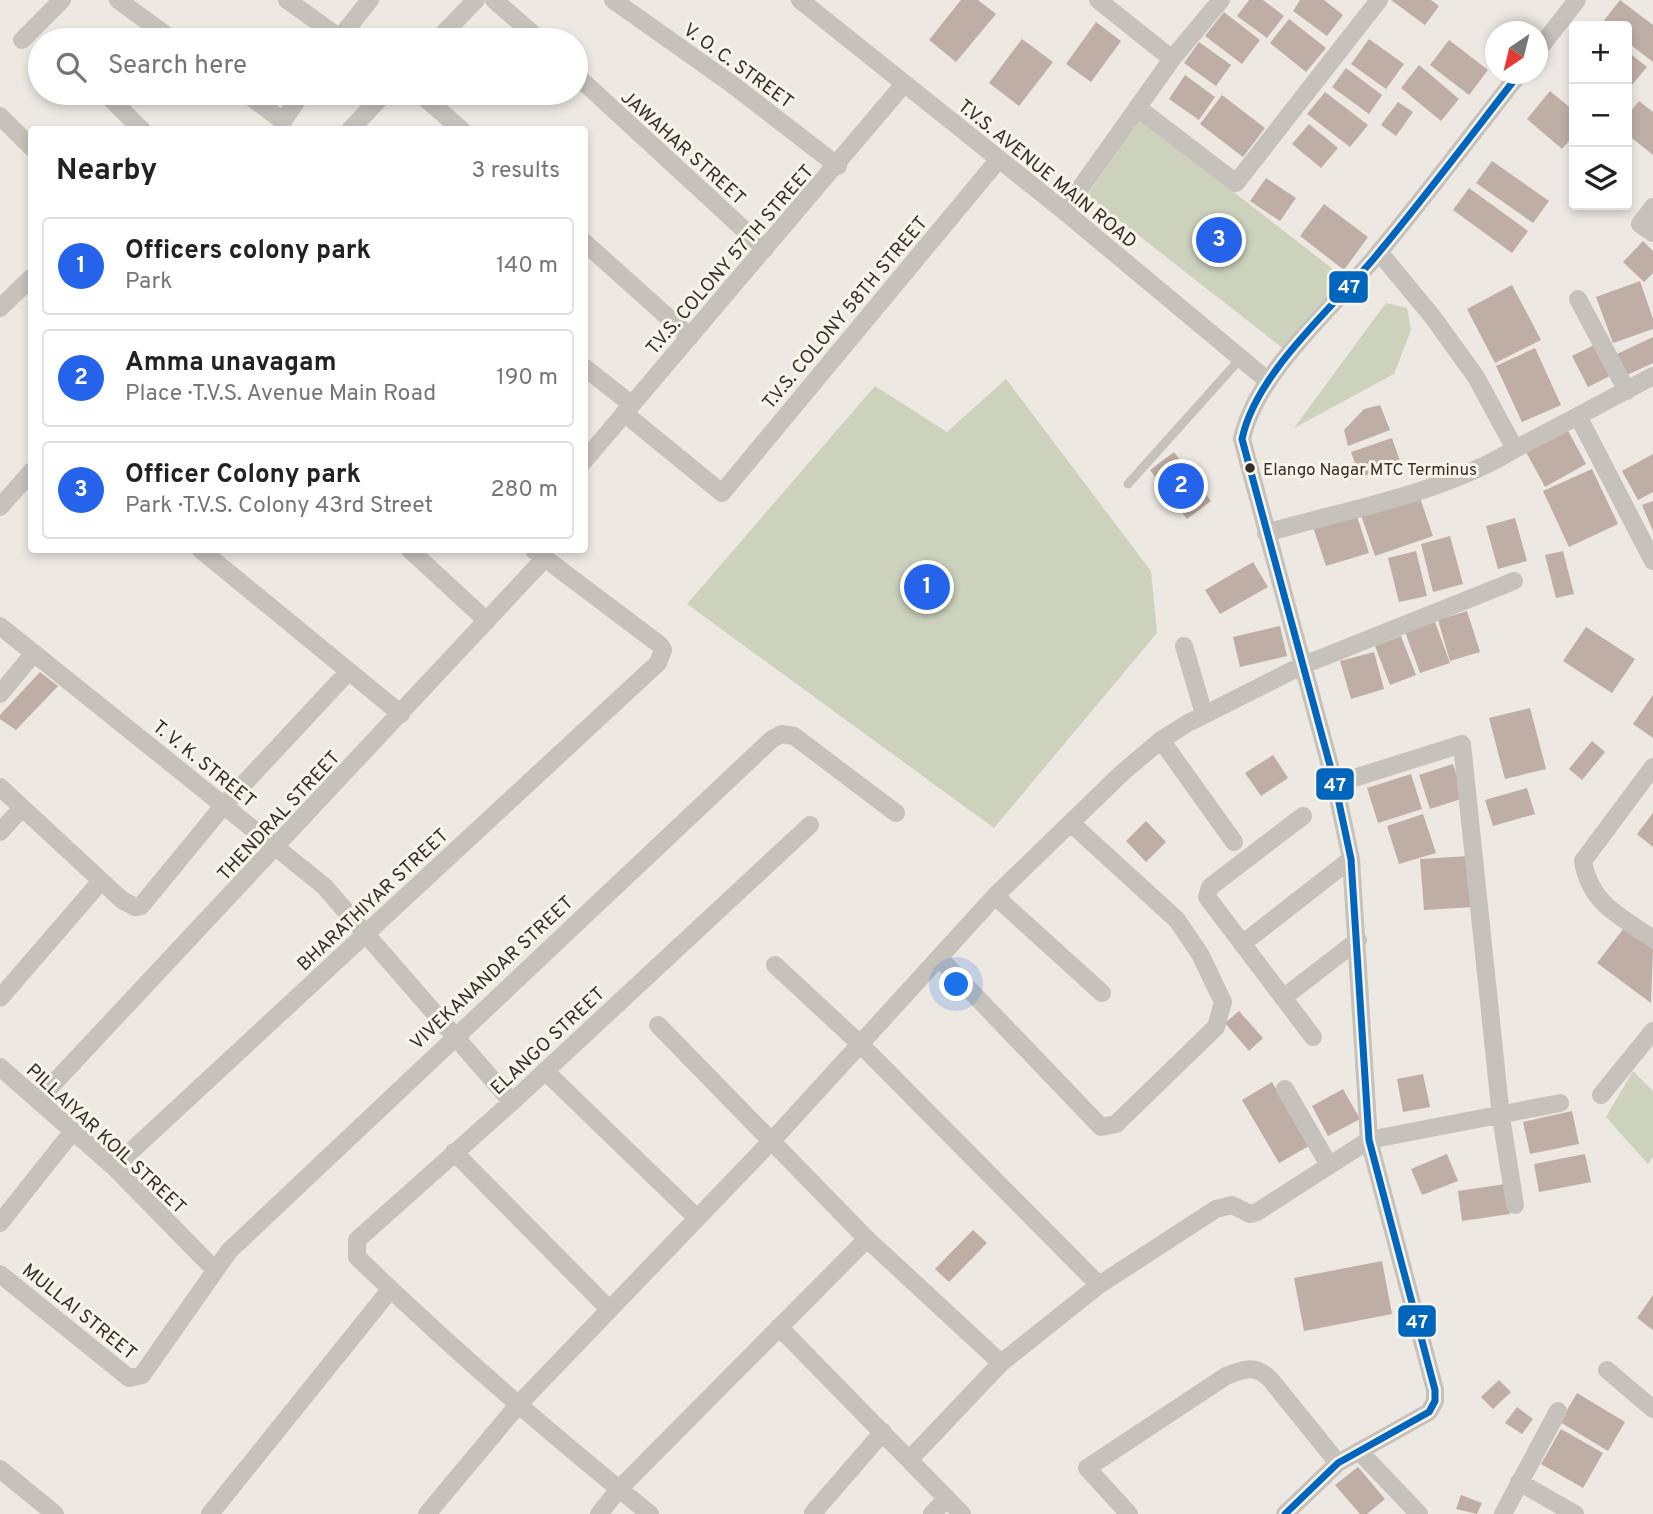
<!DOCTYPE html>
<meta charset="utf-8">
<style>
body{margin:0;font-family:Overpass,sans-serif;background:#f6f6f6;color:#222}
.controls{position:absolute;right:21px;top:21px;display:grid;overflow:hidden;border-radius:7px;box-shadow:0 4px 10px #0003}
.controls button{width:63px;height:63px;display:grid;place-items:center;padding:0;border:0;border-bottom:2px solid #e0e0e0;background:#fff;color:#222;font:35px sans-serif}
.compass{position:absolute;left:1485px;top:21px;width:63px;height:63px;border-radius:50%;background:#fff;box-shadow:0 4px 10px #0003;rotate:215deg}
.you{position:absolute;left:957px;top:985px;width:24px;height:24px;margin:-18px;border:5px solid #fff;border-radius:50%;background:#1a73e8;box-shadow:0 0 0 10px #1a73e833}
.badge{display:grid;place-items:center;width:46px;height:46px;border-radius:50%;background:#2563eb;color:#fff;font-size:23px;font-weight:700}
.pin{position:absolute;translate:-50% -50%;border:4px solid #fff;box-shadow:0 2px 7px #0006}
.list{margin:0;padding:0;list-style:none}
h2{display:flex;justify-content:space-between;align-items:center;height:91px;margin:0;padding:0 28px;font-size:30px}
h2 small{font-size:23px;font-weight:400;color:#767676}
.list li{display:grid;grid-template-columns:46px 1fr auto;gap:21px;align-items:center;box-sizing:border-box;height:98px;margin:0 14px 14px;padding:0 14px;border:2px solid #e0e0e0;border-radius:7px}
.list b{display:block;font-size:26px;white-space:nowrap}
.list p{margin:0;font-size:23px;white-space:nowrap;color:#767676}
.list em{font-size:23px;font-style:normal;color:#767676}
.icon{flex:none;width:38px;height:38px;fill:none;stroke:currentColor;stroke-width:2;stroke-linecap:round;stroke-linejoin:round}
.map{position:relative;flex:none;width:1653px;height:1514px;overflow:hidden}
.search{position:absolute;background:#fff;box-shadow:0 4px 10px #0003;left:28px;top:28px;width:560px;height:77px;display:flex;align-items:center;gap:18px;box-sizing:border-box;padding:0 24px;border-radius:38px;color:#767676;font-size:26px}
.panel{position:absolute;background:#fff;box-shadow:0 4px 10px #0003;left:28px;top:126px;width:560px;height:427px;border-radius:7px}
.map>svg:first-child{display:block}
.green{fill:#cdd2bd}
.building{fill:#bfaea5}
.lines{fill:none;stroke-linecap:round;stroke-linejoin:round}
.lane{stroke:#c6c1bb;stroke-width:9}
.street{stroke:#c6c1bb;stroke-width:18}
.bus-1-casing{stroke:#f9f3ea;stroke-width:12}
.bus-1{stroke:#0065bd;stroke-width:7}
.bus-dot{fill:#372e29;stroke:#f9f3ea;stroke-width:2.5}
.labels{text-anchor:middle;stroke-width:6;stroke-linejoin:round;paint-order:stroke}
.bus-label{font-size:17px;fill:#372e29;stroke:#f9f3ea;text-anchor:start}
.street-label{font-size:19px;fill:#372e29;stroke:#f9f3ea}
.line-badge{stroke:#f9f3ea;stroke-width:2.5}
.badge-label{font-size:19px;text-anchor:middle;font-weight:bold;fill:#fff}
</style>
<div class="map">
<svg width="1653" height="1514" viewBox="0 0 1653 1514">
<rect width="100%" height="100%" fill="#ede8e2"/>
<!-- green -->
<path class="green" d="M1140 119 1352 284 1294 357 1087 195Z
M1386 303 1407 308 1411 330 1394 374 1294 428Z
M1006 379 1151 571 1157 633 994 828 687 604 875 386 947 432Z
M1633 1071 1653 1091V1157L1648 1164 1606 1117Z"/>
<!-- building -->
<path class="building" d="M961 0H978L996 14 956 62 929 40Z
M1249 0H1263L1284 16 1267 38 1237 16Z
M1300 0H1324L1343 15 1327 36 1293 11Z
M1391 0H1431L1439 6 1425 25Z
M1620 0 1653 25V62L1627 42V26H1606L1602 23Z
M1224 12 1260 40 1242 64 1205 36Z
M1289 19 1326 48 1306 72 1270 43Z
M1096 22 1121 41 1091 82 1066 64Z
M1022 39 1053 62 1019 106 989 83Z
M1369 39 1404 64 1386 89 1351 64Z
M1449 40 1488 70 1469 95 1430 65Z
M1199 42 1231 65 1216 86 1184 63Z
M1627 51 1647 67 1627 91Z
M1419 65 1459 99 1441 121 1401 88Z
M1346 68 1382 95 1369 114 1332 87Z
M1185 75 1215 97 1199 120 1169 99Z
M1550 91 1574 111V135L1562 149 1527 119Z
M1325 92 1368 125 1350 147 1307 114Z
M1222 95 1265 128 1243 157 1200 124Z
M1639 101 1653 112V155L1627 134V116Z
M1398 102 1413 112 1396 136 1381 125Z
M1309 124 1338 148 1321 168 1292 144Z
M1492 161 1549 201 1533 223 1476 183Z
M1266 178 1296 198 1280 221 1250 201Z
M1469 188 1528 231 1512 253 1453 210Z
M1324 204 1368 237 1344 270 1300 236Z
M1643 241 1653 251V273L1644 282 1623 262Z
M1640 281 1653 319V329L1613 343 1596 297Z
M1512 285 1541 340 1495 363 1467 309Z
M1653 337V363L1627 375 1617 354Z
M1596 344 1612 375 1588 387 1572 356Z
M1535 348 1561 405 1522 422 1496 366Z
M1380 405 1390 430 1348 446 1344 430 1364 409Z
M1566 427 1586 464 1545 487 1525 450Z
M1392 438 1401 464 1360 477 1351 452Z
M1174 452 1211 501 1187 519 1150 470Z
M1653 454V492L1638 500 1622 471Z
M1592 469 1618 524 1569 547 1543 491Z
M1419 495 1433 536 1375 556 1361 515Z
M1653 501V531L1642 505Z
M1355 510 1369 553 1326 566 1312 524Z
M1515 518 1527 561 1498 569 1486 526Z
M1450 536 1463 584 1433 592 1421 544Z
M1416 551 1427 596 1399 602 1388 558Z
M1563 551 1574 594 1556 598 1545 555Z
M1253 562 1268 587 1220 614 1205 590Z
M1467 611 1480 652 1450 661 1438 620Z
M1435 622 1450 663 1420 673 1405 632Z
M1280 626 1287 656 1240 667 1233 637Z
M1586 627 1635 659 1612 693 1563 661Z
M1401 636 1416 675 1390 685 1375 646Z
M1374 652 1384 689 1351 699 1340 661Z
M40 672 58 686 16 730 0 719V715Z
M1653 695V738L1633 724Z
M1530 708 1546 769 1505 779 1489 718Z
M1592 741 1605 752 1582 780 1569 769Z
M1273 755 1288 778 1261 796 1245 773Z
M1453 764 1464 798 1430 809 1419 775Z
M1411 774 1422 809 1378 823 1367 788Z
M1527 788 1535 814 1493 826 1485 800Z
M1653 813V847L1637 834Z
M1423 814 1436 853 1399 864 1387 826Z
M1146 821 1166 842 1146 862 1126 841Z
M1469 856 1473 907 1424 910 1420 859Z
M1624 928 1653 949 1651 1003 1597 963Z
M1239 1011 1263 1038 1249 1051 1225 1023Z
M1423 1074 1430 1107 1403 1112 1397 1079Z
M1272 1082 1309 1146 1279 1163 1242 1100Z
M1343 1089 1360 1119 1328 1136 1312 1106Z
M1572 1111 1579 1144 1530 1154 1523 1122Z
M1447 1154 1458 1181 1422 1195 1411 1169Z
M1585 1154 1591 1182 1539 1192 1534 1164Z
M1505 1184 1510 1214 1462 1221 1458 1191Z
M973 1230 987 1243 949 1282 935 1269Z
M1382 1261 1392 1314 1304 1331 1294 1278Z
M1653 1295V1330L1637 1318Z
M1499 1380 1511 1392 1493 1409 1481 1397Z
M1577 1393 1625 1422 1608 1451 1560 1422Z
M1517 1407 1533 1419 1522 1434 1505 1423Z
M1561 1429 1603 1453 1583 1488 1541 1464Z
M1358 1467 1385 1499 1367 1514H1360L1335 1485Z
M1461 1495 1482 1503 1477 1514 1456 1509Z"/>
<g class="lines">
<!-- lane -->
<path class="lane" d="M1128 484 1241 358"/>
<!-- street -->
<path class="street" d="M118 0 173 40
M287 0 340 38
M494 0 540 40
M613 0 733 85 838 166
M800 0 1064 211 1267 380
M1098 0 1172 59
M22 40 62 0
M338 40 370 0
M437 40 476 0
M1538 50 1577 0
M576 75 765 249
M105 93 142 130
M245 93 283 121 302 93
M419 93 462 130
M1138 108 1236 183 1379 0
M0 116 32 148
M350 130 385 93
M1653 207 1640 224 1653 233
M1064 211 1172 59 1221 0
M584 242 690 337
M1379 252 1432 316 1476 377 1515 449 1578 416 1653 561
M1578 299 1627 391
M0 308 32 277
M584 367 631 404
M624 413 722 493 999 159
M1578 416 1653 376
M584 461 904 84
M0 507 32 471
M1266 533C1349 509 1441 494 1515 449
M201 550 401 714
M410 550 487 621
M0 626 324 886 512 1102
M1184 646 1204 714
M0 694 34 653
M1161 740 1234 842
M1653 767 1583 861C1590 904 1620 916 1653 939
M1335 784 1462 744 1501 1117 1515 1205
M0 787 122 900 135 907 141 906 224 805 349 671
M1303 816 1210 887 1207 897 1313 1037
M0 832 22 808
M995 896 1102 993
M1242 944 1351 859
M939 958 1101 1127 1116 1124 1216 1027 1223 1002 1200 954 1177 920 1072 824
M775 965 860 1044 1099 1285
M0 998 101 881
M1283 998 1358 940
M658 1025 867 1239
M0 1067 114 1167 215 1270
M545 1071 697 1218
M1285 1089 1329 1165
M1601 1095 1653 1031
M38 1100 546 557
M454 1152 609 1309
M114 1167 658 663 663 650 660 645 534 550
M0 1223 73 1131
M0 1274 124 1374 129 1378 142 1375 229 1251 772 739 782 734 794 736 896 813
M779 1327 962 1514
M1607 1370 1653 1409
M1359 1451 1419 1514
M910 1459 1001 1363 1099 1285 1216 1209 1232 1205 1250 1214 1257 1212 1369 1140 1560 1103
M0 1469 55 1514
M1519 1482 1575 1514
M813 1513 883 1432
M210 1514 390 1290
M427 1514 518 1405 780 1132 995 896 1122 773 1161 740 1188 723 1301 666 1514 581
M599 1514 619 1489 867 1239 1001 1363
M650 1514C549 1433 450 1347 357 1257V1240L512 1102 810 825
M932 1514 947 1498
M1129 1514 1087 1468 1226 1376C1244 1369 1255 1364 1270 1379L1338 1463
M1285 1514 1338 1463 1429 1412 1435 1401V1390L1369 1140 1351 859 1335 784 1242 439C1256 371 1337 305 1380 251 1428 193 1473 133 1519 74
M1503 1514 1558 1411"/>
<defs>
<path id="bus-1" d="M1285 1514 1338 1463 1429 1412 1435 1401V1390L1369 1140 1351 859 1335 784 1242 439C1256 371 1337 305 1380 251 1428 193 1473 133 1519 74"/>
</defs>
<!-- bus-1 casing -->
<use href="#bus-1" class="bus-1-casing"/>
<!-- bus-1 -->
<use href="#bus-1" class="bus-1"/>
</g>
<!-- markers -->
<circle class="bus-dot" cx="1250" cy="468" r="6"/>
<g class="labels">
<!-- bus labels -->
<g class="bus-label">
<text x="1263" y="475">Elango Nagar MTC Terminus</text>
</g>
<!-- street labels -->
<g class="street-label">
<text transform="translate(739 65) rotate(36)" y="7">V. O. C. STREET</text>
<text transform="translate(684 147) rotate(42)" y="7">JAWAHAR STREET</text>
<text transform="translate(1048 173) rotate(39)" y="7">T.V.S. AVENUE MAIN ROAD</text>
<text transform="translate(729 259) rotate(-49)" y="7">T.V.S. COLONY 57TH STREET</text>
<text transform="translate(844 312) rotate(-50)" y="7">T.V.S. COLONY 58TH STREET</text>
<text transform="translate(205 763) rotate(39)" y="7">T. V. K. STREET</text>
<text transform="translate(278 815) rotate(-47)" y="7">THENDRAL STREET</text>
<text transform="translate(372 899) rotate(-43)" y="7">BHARATHIYAR STREET</text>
<text transform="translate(491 972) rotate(-43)" y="7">VIVEKANANDAR STREET</text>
<text transform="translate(547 1040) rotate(-43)" y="7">ELANGO STREET</text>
<text transform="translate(107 1138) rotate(43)" y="7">PILLAIYAR KOIL STREET</text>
<text transform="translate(80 1311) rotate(39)" y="7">MULLAI STREET</text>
</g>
</g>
<g class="line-badge">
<rect x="1328" y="270" width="41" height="34" rx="7" fill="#0065bd"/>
<rect x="1315" y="767" width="40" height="34" rx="7" fill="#0065bd"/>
<rect x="1397" y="1304" width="40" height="34" rx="7" fill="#0065bd"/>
</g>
<g class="badge-label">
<text x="1349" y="293">47</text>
<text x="1335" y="791">47</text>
<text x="1417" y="1328">47</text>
</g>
</svg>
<div class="controls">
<button>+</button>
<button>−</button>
<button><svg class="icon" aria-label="layers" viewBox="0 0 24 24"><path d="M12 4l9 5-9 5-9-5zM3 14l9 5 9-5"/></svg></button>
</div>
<svg class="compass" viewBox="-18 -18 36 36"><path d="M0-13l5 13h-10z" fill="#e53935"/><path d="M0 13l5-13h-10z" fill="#767676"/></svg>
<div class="you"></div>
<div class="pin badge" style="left:927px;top:587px">1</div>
<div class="pin badge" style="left:1181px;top:486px">2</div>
<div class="pin badge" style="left:1219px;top:240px">3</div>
<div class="search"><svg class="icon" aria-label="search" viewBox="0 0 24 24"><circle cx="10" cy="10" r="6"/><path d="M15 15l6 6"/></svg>Search here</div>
<section class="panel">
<h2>Nearby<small>3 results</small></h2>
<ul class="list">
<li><span class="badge">1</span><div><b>Officers colony park</b><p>Park</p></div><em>140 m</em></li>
<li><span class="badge">2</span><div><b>Amma unavagam</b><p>Place · T.V.S. Avenue Main Road</p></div><em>190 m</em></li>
<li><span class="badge">3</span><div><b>Officer Colony park</b><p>Park · T.V.S. Colony 43rd Street</p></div><em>280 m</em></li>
</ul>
</section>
</div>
